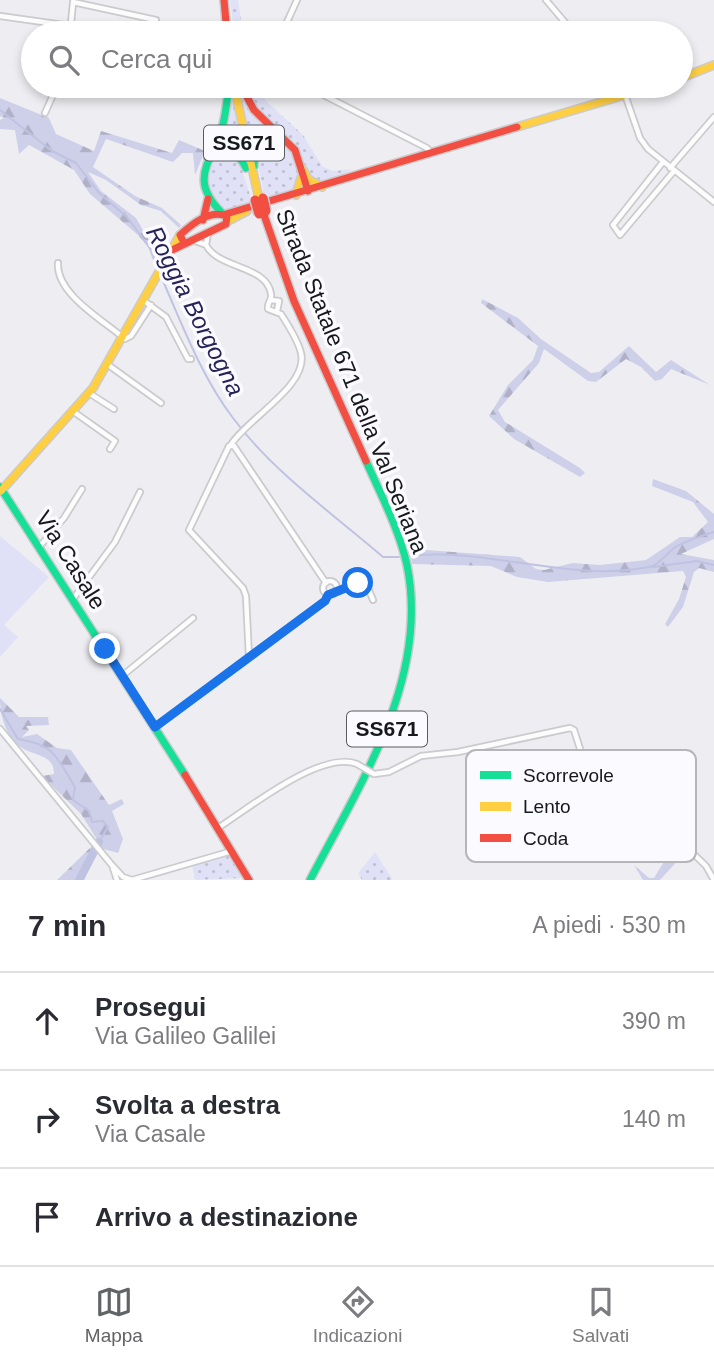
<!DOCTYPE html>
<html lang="it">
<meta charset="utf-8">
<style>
body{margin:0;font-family:Arial,sans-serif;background:#f7f7f7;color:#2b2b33}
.stop{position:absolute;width:21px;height:21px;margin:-16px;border:5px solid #1a73e8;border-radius:50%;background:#fff}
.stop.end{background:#1a73e8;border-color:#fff;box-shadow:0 2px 7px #0008}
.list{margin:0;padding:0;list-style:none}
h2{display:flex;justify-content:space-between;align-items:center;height:91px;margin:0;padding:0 28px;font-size:30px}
h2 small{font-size:23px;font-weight:400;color:#7c7c81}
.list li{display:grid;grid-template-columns:46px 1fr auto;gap:21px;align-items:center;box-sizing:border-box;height:98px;padding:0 28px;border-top:2px solid #e1e1e2}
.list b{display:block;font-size:26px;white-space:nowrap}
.list p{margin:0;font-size:23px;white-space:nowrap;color:#7c7c81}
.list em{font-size:23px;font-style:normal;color:#7c7c81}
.icon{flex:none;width:38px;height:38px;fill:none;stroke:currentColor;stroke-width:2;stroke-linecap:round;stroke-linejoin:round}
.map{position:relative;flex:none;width:714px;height:880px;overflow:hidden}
.search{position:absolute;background:#fff;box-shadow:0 4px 10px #0003;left:21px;right:21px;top:21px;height:77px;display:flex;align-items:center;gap:18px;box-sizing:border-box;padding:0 24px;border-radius:38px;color:#7c7c81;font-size:26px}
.sheet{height:385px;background:#fff}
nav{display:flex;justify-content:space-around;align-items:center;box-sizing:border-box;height:98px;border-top:2px solid #e1e1e2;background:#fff;font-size:19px;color:#7c7c81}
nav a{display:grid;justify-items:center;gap:4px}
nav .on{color:#626366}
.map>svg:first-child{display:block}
.grass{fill:url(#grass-dots)}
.forest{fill:url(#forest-firs)}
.pitch{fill:#e0e1f6}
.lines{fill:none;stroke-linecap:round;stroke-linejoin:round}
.stream{stroke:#c0c2e2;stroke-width:2}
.river{stroke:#c0c2e2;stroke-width:8}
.street-casing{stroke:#cbcbce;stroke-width:8}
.fast-casing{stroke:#cbcbce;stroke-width:10}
.slow-casing{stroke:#cbcbce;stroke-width:10}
.jam-casing{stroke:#cbcbce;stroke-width:10}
.street{stroke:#fcfcfd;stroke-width:4.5}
.fast{stroke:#16e098;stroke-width:7}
.slow{stroke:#ffcf43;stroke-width:7}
.jam{stroke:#f24e42;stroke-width:7}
.street-bridge-casing{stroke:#cbcbce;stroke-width:8;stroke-linecap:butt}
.jam-bridge-casing{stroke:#cbcbce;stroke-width:12;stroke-linecap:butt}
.street-bridge{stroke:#fcfcfd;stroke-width:4.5}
.jam-bridge{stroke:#f24e42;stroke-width:9}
.route{stroke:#1a73e8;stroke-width:9}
.labels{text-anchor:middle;stroke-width:7;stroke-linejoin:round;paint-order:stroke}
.shield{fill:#fafaff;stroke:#5b5c5f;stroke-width:2}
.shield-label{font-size:21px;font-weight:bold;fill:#17181a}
.street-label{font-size:23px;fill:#17181a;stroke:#fafaff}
.water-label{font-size:24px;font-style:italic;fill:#272358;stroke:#fafaff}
.key{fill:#fafaff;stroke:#b6b6ba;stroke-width:2}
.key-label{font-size:19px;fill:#17181a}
</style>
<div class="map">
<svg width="714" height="880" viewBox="0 0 714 880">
<defs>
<pattern id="grass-dots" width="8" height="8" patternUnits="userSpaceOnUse" patternTransform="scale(1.75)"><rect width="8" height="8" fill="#e0e1f6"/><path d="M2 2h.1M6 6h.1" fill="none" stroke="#bfc0d2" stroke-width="1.8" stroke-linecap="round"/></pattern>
<pattern id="forest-firs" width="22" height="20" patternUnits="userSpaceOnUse" patternTransform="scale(1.75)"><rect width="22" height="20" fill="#cecfe9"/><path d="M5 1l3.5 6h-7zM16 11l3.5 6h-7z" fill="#b0b1c7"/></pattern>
</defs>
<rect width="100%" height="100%" fill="#eeeef2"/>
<!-- grass -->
<path class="grass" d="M230 0H238L243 33H234Z
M238 86 275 135 251 154Z
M244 86H258L266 101 303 135 322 166 333 171 353 169 338 177 317 182 305 172 295 142 273 126 258 110Z
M231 92 244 155 214 151Z
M282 142 293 153 299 176 293 191 265 199 256 154 266 143Z
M227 153 239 161 253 204 225 211 215 206 206 177 207 163Z
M375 852 393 880H362L358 873Z
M228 854 242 878 195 880 192 865Z"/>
<!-- forest -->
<path class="forest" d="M0 98 49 118 56 134 94 151 101 131 172 153 179 140 205 151 195 175 193 153H182L173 162 106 139 93 167 135 196 162 208 181 225 179 228 161 211 141 205 106 180 88 172 101 191 136 218 160 259 156 269 148 247 138 235 90 194 74 170 29 145 19 154 15 130 0 129V120L4 118 0 116Z
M482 299 518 318 541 339 591 373 599 372 629 346 656 372 671 360 710 385 671 369 662 379 655 381 641 367 626 359 596 382 588 381 544 349 539 363 498 410 505 422 580 468 585 473 580 477 514 439 489 416 508 385 533 360 538 346 481 303Z
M653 479 686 491 714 514V539L681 554 714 560V572L699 568 694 572 683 607 668 627 665 624 679 599 686 577 683 571 548 582 517 577 491 566 412 564 410 552 426 550 520 557 536 569 544 570 573 563 600 565 646 560 680 537H692L708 522 693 502 652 486Z
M0 698 19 717H48L49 725 26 726 29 730 22 737 37 734 57 748 71 750 109 805 122 799 124 804 112 811 123 839 118 853 103 849 81 814 45 779 42 776 54 774C54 754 34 756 22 748 6 738 0 716 0 698Z
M92 846 98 853 84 880H57Z
M678 851 682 856 660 880H643L634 865 649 878H654L665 860Z"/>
<!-- pitch -->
<path class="pitch" d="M0 536 49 577 4 625 18 637 0 657Z"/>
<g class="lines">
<!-- stream -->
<path class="stream" d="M0 110 52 151 76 163 99 193 127 217 152 251 158 269
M160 274C181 322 201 376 233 418 273 472 332 513 383 557H399
M408 556C488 547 569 583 649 567 658 566 666 554 674 548 685 541 701 536 714 532
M653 567 697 561 714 565
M0 709 18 739C56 745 56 757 75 787L73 800 89 811 92 822 103 821 108 827 99 842"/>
<!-- river -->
<path class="river" d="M79 880 99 842"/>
<defs>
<path id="street" d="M546 0 574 33
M73 2 156 20
M0 16 71 26
M70 33 73 3
M282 33 297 0
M148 86 154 87
M306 86 427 148 431 153
M622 86 640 138 648 149 714 202
M45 113 57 86
M663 162 613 225 620 235 674 171
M670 168 714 117
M195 241 206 245 208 233
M206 245C218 269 267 265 271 294 272 301 267 302 268 309L281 314C288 325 298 340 301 353 309 386 246 419 230 446
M58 263C56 294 103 320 125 339L131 336 151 305
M143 300 166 317 188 359H191
M271 300 279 301 277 311
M107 364 161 403
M89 393 114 409
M74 412 115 441 110 449
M40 546 64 518 82 489
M323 588a7 7 0 1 1 14 0a7 7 0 1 1-14 0Z
M338 590 366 583 373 600
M73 599 115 542 140 492
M249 657 246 596 243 588 189 530 229 446H234L326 583
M122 676 193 618
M155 727 325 601 328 595
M0 729 111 864 123 877 132 880
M374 774 389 772 421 756 458 752 570 728 574 730 597 802 616 846 655 827H666L706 866 714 880
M218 828C249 808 321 750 357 764
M113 868 117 880
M132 880 232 851"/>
<path id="fast" d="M208 159C223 148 238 150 246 168
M254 166C254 147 265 137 284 140
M222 213C186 177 214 161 223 124 226 112 227 99 229 86
M0 487 185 775
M310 880C360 784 430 678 407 565 399 529 381 495 366 461"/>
<path id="slow" d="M681 78 714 65
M234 86 259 199
M517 127 655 86
M303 170 308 179 322 187
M296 195 301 178
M228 221 247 211
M1 491 93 388 180 235"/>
<path id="jam" d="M224 0 227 33
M241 86 254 110 295 150 308 191
M263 212 294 301 366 461
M226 214 517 127
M203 220 208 199
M172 250 226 224 227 216C210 209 192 224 180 235L184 243
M185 775 249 880"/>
</defs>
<!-- street casing -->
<use href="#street" class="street-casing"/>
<!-- fast casing -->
<use href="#fast" class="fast-casing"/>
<!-- slow casing -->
<use href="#slow" class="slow-casing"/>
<!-- jam casing -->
<use href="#jam" class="jam-casing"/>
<!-- street -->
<use href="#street" class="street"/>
<!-- fast -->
<use href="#fast" class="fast"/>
<!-- slow -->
<use href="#slow" class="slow"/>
<!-- jam -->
<use href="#jam" class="jam"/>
<defs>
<path id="street-bridge" d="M357 764 374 774"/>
<path id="jam-bridge" d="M263 198 266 211
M255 200 259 214"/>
</defs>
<!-- street-bridge casing -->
<use href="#street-bridge" class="street-bridge-casing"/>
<!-- jam-bridge casing -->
<use href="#jam-bridge" class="jam-bridge-casing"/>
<!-- street-bridge -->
<use href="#street-bridge" class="street-bridge"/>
<!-- jam-bridge -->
<use href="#jam-bridge" class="jam-bridge"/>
</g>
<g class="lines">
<!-- route -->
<path class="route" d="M105 649 155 727 325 601 328 595 358 583"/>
</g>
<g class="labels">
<!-- shield labels -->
<g class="shield">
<rect x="204" y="125.5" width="80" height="35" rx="5"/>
<rect x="347" y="711.5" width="80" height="35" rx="5"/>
</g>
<g class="shield-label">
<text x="244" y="150">SS671</text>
<text x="387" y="736">SS671</text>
</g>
<!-- street labels -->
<g class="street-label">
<text transform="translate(352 381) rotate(68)" y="8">Strada Statale 671 della Val Seriana</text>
<text transform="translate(71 560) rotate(58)" y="8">Via Casale</text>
</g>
<!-- water labels -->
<g class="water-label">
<text transform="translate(195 311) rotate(63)" y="8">Roggia Borgogna</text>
</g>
</g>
<!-- legend -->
<rect x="466" y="750" width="230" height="112" rx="10" class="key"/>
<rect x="480" y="771" width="31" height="8" fill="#16e098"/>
<rect x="480" y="802" width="31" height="9" fill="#ffcf43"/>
<rect x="480" y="834" width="31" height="8" fill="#f24e42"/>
<g class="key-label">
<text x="523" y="782">Scorrevole</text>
<text x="523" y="813">Lento</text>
<text x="523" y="845">Coda</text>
</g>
</svg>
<div class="stop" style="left:358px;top:583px"></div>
<div class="stop end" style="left:105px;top:649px"></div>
<div class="search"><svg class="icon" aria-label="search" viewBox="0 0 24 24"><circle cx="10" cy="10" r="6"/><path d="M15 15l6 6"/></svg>Cerca qui</div>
</div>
<section class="sheet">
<h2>7 min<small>A piedi · 530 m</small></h2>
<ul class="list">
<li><svg class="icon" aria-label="ahead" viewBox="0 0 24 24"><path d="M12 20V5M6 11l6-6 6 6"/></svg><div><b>Prosegui</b><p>Via Galileo Galilei</p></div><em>390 m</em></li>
<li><svg class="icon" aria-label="right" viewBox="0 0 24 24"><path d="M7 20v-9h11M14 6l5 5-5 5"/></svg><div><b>Svolta a destra</b><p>Via Casale</p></div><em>140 m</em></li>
<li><svg class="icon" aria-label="arrive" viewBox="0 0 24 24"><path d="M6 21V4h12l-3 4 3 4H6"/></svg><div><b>Arrivo a destinazione</b></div></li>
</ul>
</section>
<nav>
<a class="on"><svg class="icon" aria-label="map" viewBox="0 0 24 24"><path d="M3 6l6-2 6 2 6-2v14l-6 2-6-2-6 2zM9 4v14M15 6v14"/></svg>Mappa</a>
<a><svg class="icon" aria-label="directions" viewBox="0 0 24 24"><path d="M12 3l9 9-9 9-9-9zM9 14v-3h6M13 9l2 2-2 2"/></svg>Indicazioni</a>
<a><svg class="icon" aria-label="saved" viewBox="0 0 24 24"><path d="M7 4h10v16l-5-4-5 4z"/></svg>Salvati</a>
</nav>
